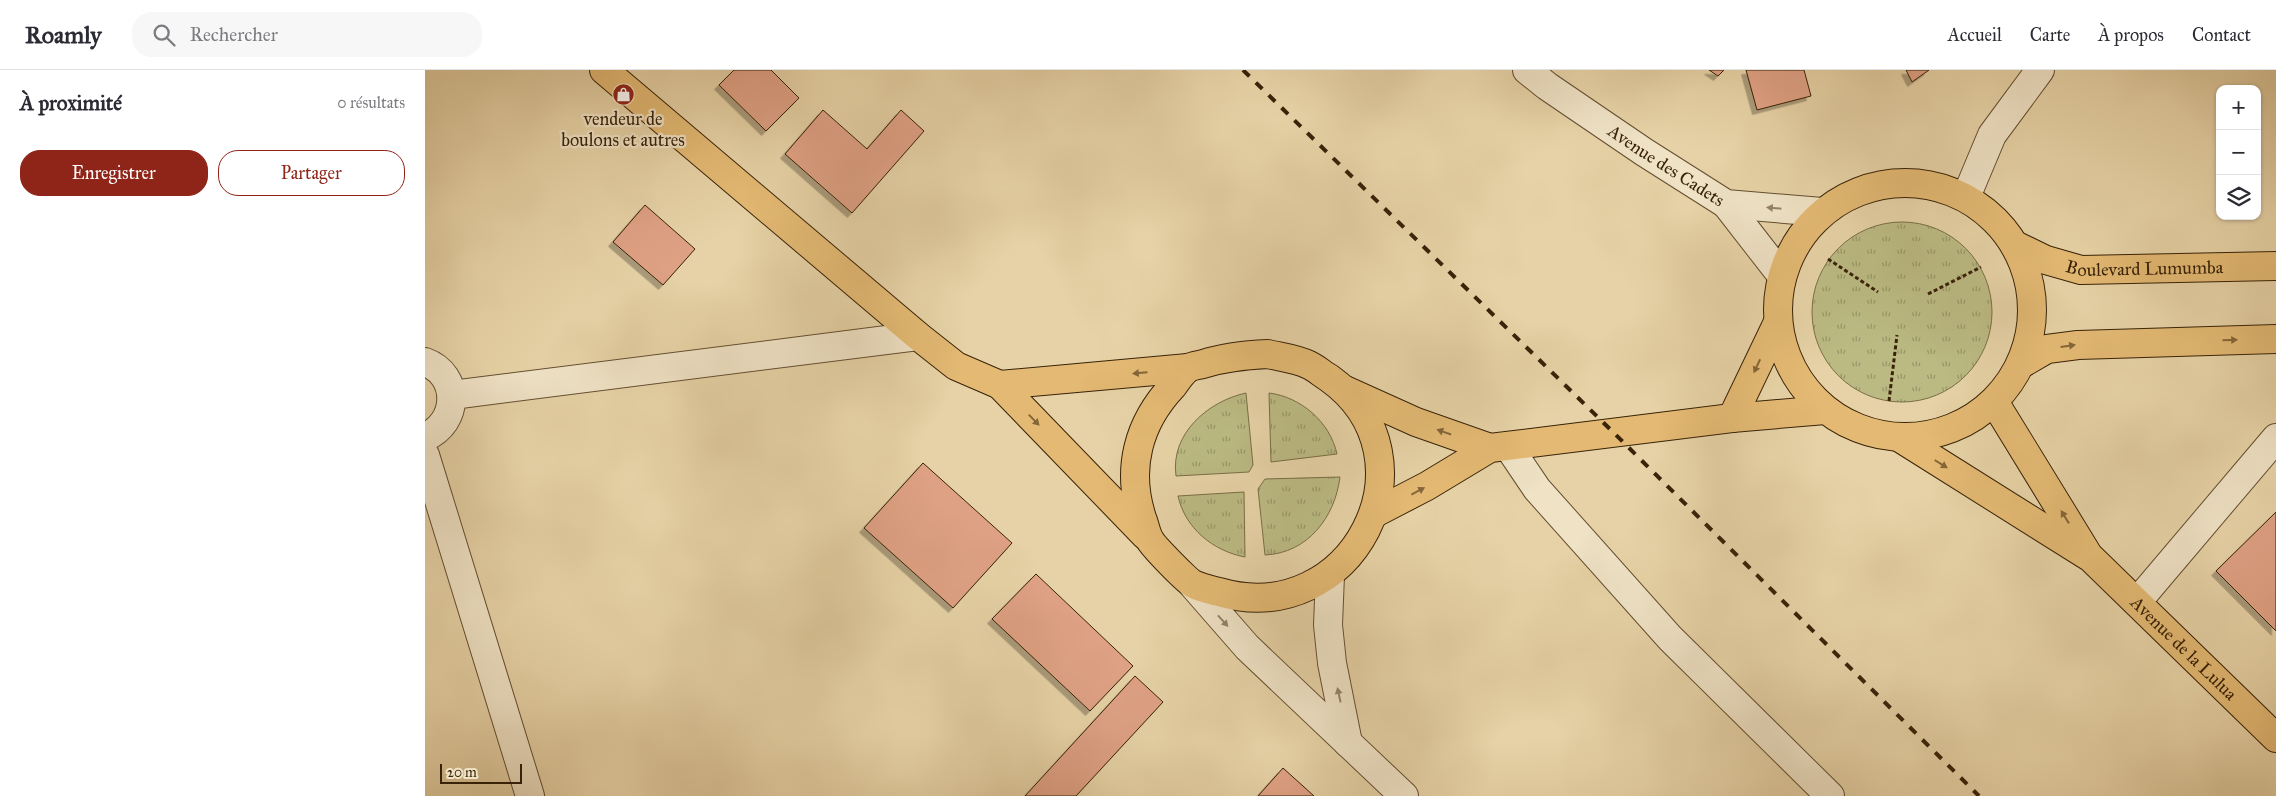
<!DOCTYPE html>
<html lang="fr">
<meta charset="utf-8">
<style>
body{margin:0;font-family:"IM FELL Great Primer",serif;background:#f7f7f7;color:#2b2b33}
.controls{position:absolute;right:15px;top:15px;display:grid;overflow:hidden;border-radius:10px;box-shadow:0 1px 4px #0004}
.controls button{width:45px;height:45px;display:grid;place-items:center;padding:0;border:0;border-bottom:1px solid #e1e1e2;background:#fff;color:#2b2b33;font:25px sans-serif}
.scale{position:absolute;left:15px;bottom:12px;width:82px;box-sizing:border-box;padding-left:5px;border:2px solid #382208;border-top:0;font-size:14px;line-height:18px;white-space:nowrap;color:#382208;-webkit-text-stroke:4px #efe2c5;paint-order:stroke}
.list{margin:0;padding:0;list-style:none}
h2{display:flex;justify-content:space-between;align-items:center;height:65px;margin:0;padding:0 20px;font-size:21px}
h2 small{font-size:16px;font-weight:400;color:#7c7c81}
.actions{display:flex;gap:10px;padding:15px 20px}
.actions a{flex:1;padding:11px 0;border:1px solid #8f2418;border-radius:20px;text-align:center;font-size:18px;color:#8f2418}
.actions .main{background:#8f2418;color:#fff}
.icon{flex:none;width:28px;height:28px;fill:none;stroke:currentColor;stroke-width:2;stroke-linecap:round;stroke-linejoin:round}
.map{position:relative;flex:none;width:1851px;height:726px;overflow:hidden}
header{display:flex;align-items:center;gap:30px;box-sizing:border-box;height:70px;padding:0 25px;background:#fff;border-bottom:1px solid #e1e1e2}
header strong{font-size:24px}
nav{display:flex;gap:28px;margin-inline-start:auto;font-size:18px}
.search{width:350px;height:45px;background:#f7f7f7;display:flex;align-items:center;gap:12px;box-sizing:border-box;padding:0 18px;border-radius:20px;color:#7c7c81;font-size:19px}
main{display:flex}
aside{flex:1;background:#fff}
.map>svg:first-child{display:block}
.grass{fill:url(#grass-tufts);stroke:#7a6e46}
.building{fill:#dfa184;stroke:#382208;filter:url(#shadow)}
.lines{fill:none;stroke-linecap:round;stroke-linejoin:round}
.minor-casing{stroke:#644e30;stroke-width:30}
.major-casing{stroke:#382208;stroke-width:30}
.highway-casing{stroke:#382208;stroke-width:30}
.path{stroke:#382208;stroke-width:3;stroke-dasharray:4 2.5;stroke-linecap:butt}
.minor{stroke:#efe2c5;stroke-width:28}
.major{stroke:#e3b973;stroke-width:28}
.highway{stroke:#e3b973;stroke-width:28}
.rail{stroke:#382208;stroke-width:4;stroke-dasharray:9 9;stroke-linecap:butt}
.oneway{fill:#948266}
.oneway2{fill:#856638}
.labels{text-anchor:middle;stroke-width:4.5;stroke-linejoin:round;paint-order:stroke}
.poi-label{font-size:18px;fill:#382208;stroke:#efe2c5}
.street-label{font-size:18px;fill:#382208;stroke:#efe2c5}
</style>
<header>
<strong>Roamly</strong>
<div class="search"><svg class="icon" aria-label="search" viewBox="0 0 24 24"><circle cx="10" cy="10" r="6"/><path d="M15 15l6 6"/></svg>Rechercher</div>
<nav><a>Accueil</a><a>Carte</a><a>À propos</a><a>Contact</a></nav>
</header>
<main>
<aside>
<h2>À proximité<small>0 résultats</small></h2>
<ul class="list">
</ul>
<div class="actions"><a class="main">Enregistrer</a><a>Partager</a></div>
</aside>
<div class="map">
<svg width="1851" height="726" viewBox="0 0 1851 726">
<defs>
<pattern id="grass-tufts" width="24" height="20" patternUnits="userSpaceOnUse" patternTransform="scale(1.25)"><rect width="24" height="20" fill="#bbba83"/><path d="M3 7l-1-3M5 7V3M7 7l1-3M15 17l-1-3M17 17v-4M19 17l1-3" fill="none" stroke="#999769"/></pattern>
<filter id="shadow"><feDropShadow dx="-4.5" dy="4.5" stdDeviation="0" flood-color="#0004"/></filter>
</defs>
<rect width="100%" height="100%" fill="#e6d2a6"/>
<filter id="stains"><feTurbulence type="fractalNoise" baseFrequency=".004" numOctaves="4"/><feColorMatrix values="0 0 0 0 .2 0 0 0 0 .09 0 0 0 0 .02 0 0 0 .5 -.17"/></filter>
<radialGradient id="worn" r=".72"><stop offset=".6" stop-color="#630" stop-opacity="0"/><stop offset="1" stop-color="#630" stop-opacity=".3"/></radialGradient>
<!-- grass -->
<path class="grass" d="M1387 242a90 90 0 1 1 180 0a90 90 0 1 1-180 0Z
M821 323 828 395 824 402 751 406C745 363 784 331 821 323Z
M844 323C876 327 905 352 912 384L846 392Z
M915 407C910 447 883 483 840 485L833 419 840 409Z
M819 422 820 487C788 481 760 458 753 426Z"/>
<!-- building -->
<path class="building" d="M309 0H346L374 28 341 61 294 15Z
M1284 0H1299L1293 6Z
M1321 0H1379L1386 26 1332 40Z
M1481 0H1504L1487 12Z
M398 40 442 79 476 40 499 61 427 143 360 84Z
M220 135 270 179 238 215 188 172Z
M498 393 587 473 528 538 439 458Z
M1851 442V561L1791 501Z
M611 504 708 596 665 641 567 549Z
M710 606 738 632 651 726H600Z
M858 698 889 726H833Z"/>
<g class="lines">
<defs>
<g id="minor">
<path id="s1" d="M1102 0 1122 16 1219 82 1301 134 1397 142"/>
<path d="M1541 127 1567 65 1615 0"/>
<path d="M1301 134 1357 206"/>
<path d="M0 292C36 305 34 353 0 367"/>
<path d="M27 325 493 266"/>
<path d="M1083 376 1112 419 1245 568 1405 726"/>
<path d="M0 385 105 726"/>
<path d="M905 505 903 555 907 593 923 673"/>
<path d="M767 514 822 577 979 726"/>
<path d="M1712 532 1851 368"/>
</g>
<g id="major">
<path id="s2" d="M1592 176 1621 190 1656 200 1851 196"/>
<path d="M1598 293 1622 279 1653 275 1851 269"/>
</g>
<g id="highway">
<path d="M179 0 493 266 531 296 575 315 720 465"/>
<circle cx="1480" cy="240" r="127"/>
<path d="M843 284C856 287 873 289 884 295 891 298 897 304 904 308 1016 388 927 561 794 522 786 520 776 518 768 514 763 512 728 476 725 470 721 464 720 455 717 448 701 399 713 353 748 316 752 310 758 302 763 298 767 296 774 295 778 294 800 287 820 285 843 284Z"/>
<path d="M575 315 763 298"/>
<path d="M920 320 991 352 1065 378"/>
<path d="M1570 333 1662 483"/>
<path d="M1307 348 1353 252"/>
<path id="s3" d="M1475 368 1666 488 1851 668"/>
<path d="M950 443 1002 416 1065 378 1307 348 1400 340"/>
</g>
</defs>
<!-- minor casing -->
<use href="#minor" class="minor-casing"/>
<!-- major casing -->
<use href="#major" class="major-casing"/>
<!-- highway casing -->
<use href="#highway" class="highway-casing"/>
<!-- path -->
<path class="path" d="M1403 189 1453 222
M1503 224 1556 197
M1464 331 1472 265"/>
<!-- minor -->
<use href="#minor" class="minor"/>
<!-- major -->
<use href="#major" class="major"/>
<!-- highway -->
<use href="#highway" class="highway"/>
<!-- rail -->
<path class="rail" d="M818 0 1189 363 1554 726"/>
</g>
<!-- one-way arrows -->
<defs><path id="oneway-solid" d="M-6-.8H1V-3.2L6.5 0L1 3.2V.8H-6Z" transform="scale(1.25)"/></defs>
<g class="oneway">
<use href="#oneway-solid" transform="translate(1349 138) rotate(-175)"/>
<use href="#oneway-solid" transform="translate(798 551) rotate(48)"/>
<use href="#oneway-solid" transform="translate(914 625) rotate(-102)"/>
</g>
<g class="oneway2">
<use href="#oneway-solid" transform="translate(1805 270) rotate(-2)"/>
<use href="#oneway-solid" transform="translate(1643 276) rotate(-8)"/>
<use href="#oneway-solid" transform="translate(1332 296) rotate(115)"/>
<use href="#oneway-solid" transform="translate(715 303) rotate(175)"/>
<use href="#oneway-solid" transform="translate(609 350) rotate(46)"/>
<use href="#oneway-solid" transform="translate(1019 362) rotate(-161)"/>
<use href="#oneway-solid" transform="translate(1516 394) rotate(32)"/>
<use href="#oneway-solid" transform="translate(993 421) rotate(-28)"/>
<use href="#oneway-solid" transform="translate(1640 447) rotate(-122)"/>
</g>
<!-- icons -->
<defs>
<symbol id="shop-disc" viewBox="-11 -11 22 22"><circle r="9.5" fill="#8f2418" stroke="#efe2c5"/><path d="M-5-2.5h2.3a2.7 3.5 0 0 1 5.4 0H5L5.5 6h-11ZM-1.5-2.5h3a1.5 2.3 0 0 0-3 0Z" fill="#fff"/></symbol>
</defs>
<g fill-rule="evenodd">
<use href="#shop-disc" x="186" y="12" width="25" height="25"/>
</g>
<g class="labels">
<!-- poi labels -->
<g class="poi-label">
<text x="198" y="55">vendeur de<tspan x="198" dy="21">boulons et autres</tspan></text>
</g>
<!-- street labels -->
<g class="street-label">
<text dy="6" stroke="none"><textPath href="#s1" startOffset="169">Avenue des Cadets</textPath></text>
<text dy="6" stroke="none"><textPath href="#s2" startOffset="132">Boulevard Lumumba</textPath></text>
<text dy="6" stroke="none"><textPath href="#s3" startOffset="355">Avenue de la Lulua</textPath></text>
</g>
</g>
<rect width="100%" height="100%" filter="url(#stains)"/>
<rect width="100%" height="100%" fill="url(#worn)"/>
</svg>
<div class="controls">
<button>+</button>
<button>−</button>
<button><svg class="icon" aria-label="layers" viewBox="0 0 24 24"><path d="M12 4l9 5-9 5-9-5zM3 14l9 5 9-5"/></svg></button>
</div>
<div class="scale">20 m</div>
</div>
</main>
